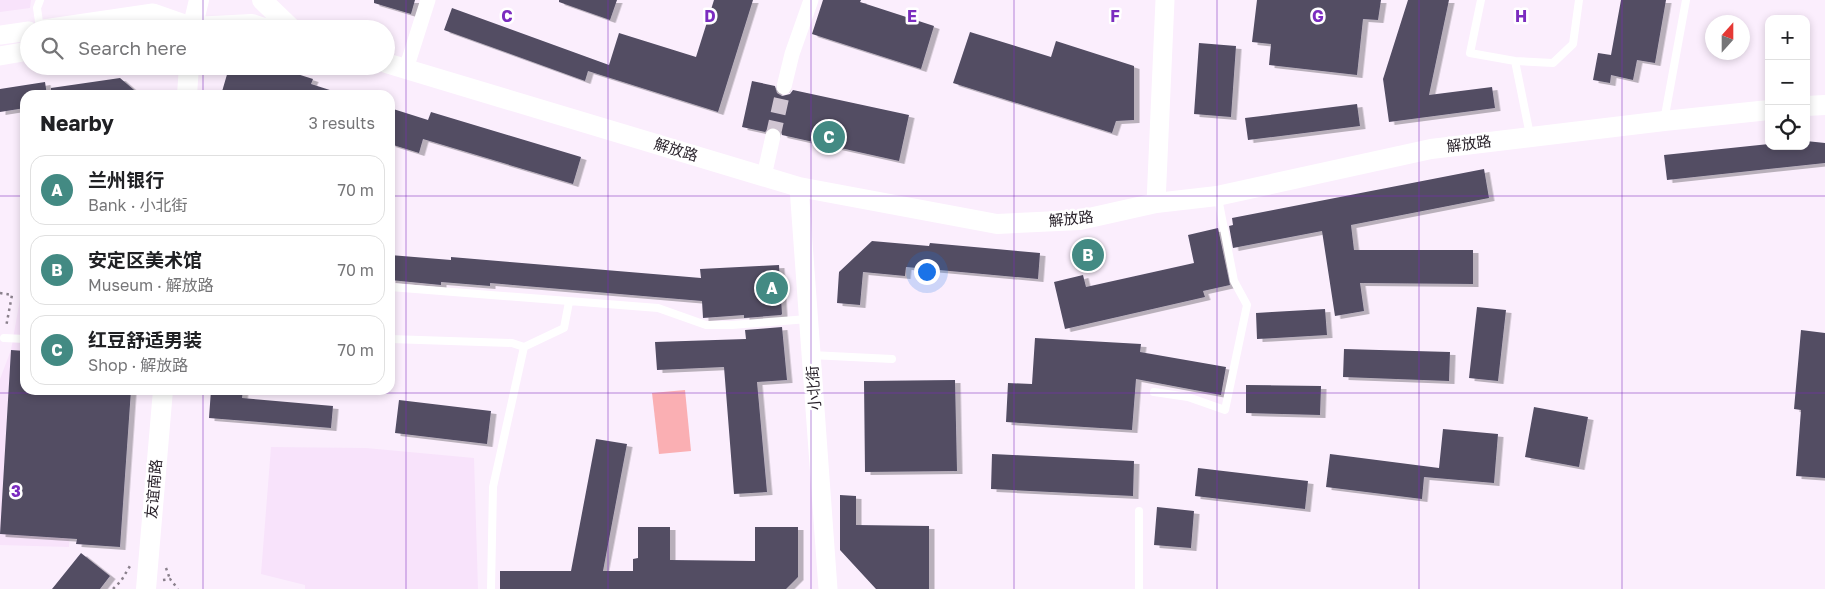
<!DOCTYPE html>
<meta charset="utf-8">
<style>
body{margin:0;font-family:"Golos Text","Noto Sans SC",sans-serif;background:#f6f6f6;color:#202124}
.controls{position:absolute;right:15px;top:15px;display:grid;overflow:hidden;border-radius:10px;box-shadow:0 2px 8px #0003}
.controls button{width:45px;height:45px;display:grid;place-items:center;padding:0;border:0;border-bottom:1px solid #e0e0e0;background:#fff;color:#202124;font:25px sans-serif}
.compass{position:absolute;left:1705px;top:15px;width:45px;height:45px;border-radius:50%;background:#fff;box-shadow:0 2px 8px #0003;rotate:21deg}
.you{position:absolute;left:926px;top:271px;width:18px;height:18px;margin:-12px;border:4px solid #fff;border-radius:50%;background:#1a73e8;box-shadow:0 0 0 8px #1a73e833}
.badge{display:grid;place-items:center;width:32px;height:32px;border-radius:50%;background:#438a83;color:#fff;font-size:16px;font-weight:700}
.pin{position:absolute;translate:-50% -50%;border:2px solid #fff;box-shadow:0 1px 5px #0006}
.list{margin:0;padding:0;list-style:none}
h2{display:flex;justify-content:space-between;align-items:center;height:65px;margin:0;padding:0 20px;font-size:21px}
h2 small{font-size:16px;font-weight:400;color:#757577}
.list li{display:grid;grid-template-columns:32px 1fr auto;gap:15px;align-items:center;box-sizing:border-box;height:70px;margin:0 10px 10px;padding:0 10px;border:1px solid #e0e0e0;border-radius:15px}
.list b{display:block;font-size:19px;white-space:nowrap}
.list p{margin:0;font-size:16px;white-space:nowrap;color:#757577}
.list em{font-size:16px;font-style:normal;color:#757577}
.icon{flex:none;width:28px;height:28px;fill:none;stroke:currentColor;stroke-width:2;stroke-linecap:round;stroke-linejoin:round}
.map{position:relative;flex:none;width:1825px;height:589px;overflow:hidden}
.search{position:absolute;background:#fff;box-shadow:0 2px 8px #0003;left:20px;top:20px;width:375px;height:55px;display:flex;align-items:center;gap:12px;box-sizing:border-box;padding:0 18px;border-radius:28px;color:#757577;font-size:19px}
.panel{position:absolute;background:#fff;box-shadow:0 2px 8px #0003;left:20px;top:90px;width:375px;height:305px;border-radius:15px}
.map>svg:first-child{display:block}
.built{fill:#f8e3fb}
.pitch{fill:#faafb3}
.building{fill:#524d64;filter:url(#shadow)}
.lines{fill:none;stroke-linecap:round;stroke-linejoin:round}
.minor-tunnel{stroke:#d0c5d2;stroke-width:15;stroke-dasharray:15 8;stroke-linecap:butt}
.path{stroke:#8a808c;stroke-width:2.5;stroke-dasharray:2.5 4;stroke-linecap:butt}
.service{stroke:#fff;stroke-width:8}
.minor{stroke:#fff;stroke-width:15}
.tertiary{stroke:#fff;stroke-width:19}
.secondary{stroke:#fff;stroke-width:20}
.grid{fill:none;stroke:#7b2cbf;stroke-width:1;stroke-opacity:0.55}
.labels{text-anchor:middle;stroke-width:5;stroke-linejoin:round;paint-order:stroke}
.street-label{font-size:15px;fill:#261f28;stroke:#fff}
.grid-label{font-size:16px;text-anchor:middle;font-weight:bold;fill:#7b2cbf;stroke:#fff;stroke-width:5;stroke-linejoin:round;paint-order:stroke}
</style>
<div class="map">
<svg width="1825" height="589" viewBox="0 0 1825 589">
<defs>
<filter id="shadow"><feDropShadow dx="5.5" dy="3" stdDeviation="0" flood-color="#0004"/></filter>
</defs>
<rect width="100%" height="100%" fill="#fbeefd"/>
<!-- built -->
<path class="built" d="M0 0H31L30 8 0 12Z
M25 271V390H80L69 547 0 545V379L11 350Z
M271 447 366 448 474 458 478 589H305V585L261 574Z"/>
<!-- pitch -->
<path class="pitch" d="M685 390 691 451 659 454 652 393Z"/>
<!-- building -->
<path class="building" d="M374 0H415L411 14 374 3Z
M559 0H617L610 20 559 2Z
M714 0H753L718 112 588 71 585 81 444 30 452 8 609 65 619 33 696 57Z
M823 0H861L860 2 934 26 921 69 812 34Z
M1257 0H1381L1378 20 1363 19 1357 75 1269 65 1271 44 1252 42Z
M1408 0H1449L1429 95 1492 87 1495 108 1389 122 1383 79Z
M1621 0H1666L1655 63 1637 60 1633 80 1611 75 1610 83 1593 80 1598 53 1611 55Z
M970 32 1051 57 1056 41 1134 66V120L1116 121 1112 133 953 83Z
M1199 43 1236 46 1231 117 1194 114Z
M242 66H272L313 79 311 84 336 92V95H221L228 71Z
M120 78 140 95H51V88Z
M752 81 775 86 777 93 782 96 790 94 793 90 909 115 899 161 782 135 780 129 775 127H770L765 132 742 127Z
M45 82 47 95H25V108L0 112V89Z
M1357 104 1360 126 1248 140 1245 118Z
M390 108 428 120 431 112 581 157 573 184 423 139 419 153 390 144Z
M1806 141 1825 143V163L1667 180 1664 155 1769 144V146H1806Z
M1484 169 1489 198 1351 225 1354 250H1473V284L1360 283 1364 311 1335 316 1322 231 1233 248 1229 226 1233 225 1232 218Z
M1218 228 1230 285 1203 291 1205 297 1065 329 1054 282 1083 275 1086 287 1194 263 1188 235Z
M872 241 929 246 930 243 1040 253 1038 279 906 267 905 276 863 272 860 305 837 303 839 272Z
M390 255 451 260V257L701 278 700 269 779 265 782 314 781 315 744 318V315L703 318 702 301 490 283V286L441 282V285L390 280Z
M1477 307 1506 310 1498 381 1469 378Z
M1325 309 1327 335 1257 339 1256 313Z
M782 327 787 380 757 382 767 492 734 494 724 367 657 370 655 342 746 339 745 330Z
M1801 330 1825 333V478L1796 476 1801 410 1794 409Z
M1035 338 1141 344 1140 352 1226 367 1221 395 1136 379 1132 430 1006 422 1008 383 1032 384Z
M1344 349 1450 352 1449 381 1343 377Z
M11 350 25 351V390H131L120 547 76 544 77 539 0 534Z
M955 380 957 471 865 472 864 381Z
M1246 385 1321 386 1320 415 1246 413Z
M211 390H243L242 398 333 406 331 428 209 418Z
M399 400 491 411 487 444 395 433Z
M1534 407 1588 417 1579 467 1525 457Z
M1443 429 1498 434 1494 483 1424 477 1422 499 1326 487 1330 454 1439 468Z
M596 439 627 444 603 571H633V559L638 558V527H670V560L755 561V527H798V577L786 589H500V571H571Z
M992 454 1134 461 1133 496 991 489Z
M1198 468 1308 481 1305 509 1195 496Z
M840 495 856 496V525L929 526V589H876L840 550Z
M1157 507 1194 511 1191 548 1154 545Z
M81 553 110 576 100 589H52Z"/>
<g class="lines">
<!-- minor-tunnel -->
<path class="minor-tunnel" d="M773 136 784 87"/>
<!-- path -->
<path class="path" d="M0 293 12 295 6 327
M166 568 170 579
M163 580 170 579 178 589
M113 589 121 581 130 566"/>
<!-- service -->
<path class="service" d="M40 0 37 8 40 29
M1481 0 1470 53 1515 61 1553 63 1573 44 1579 0
M1515 61 1530 135
M1664 121 1686 0
M390 287 658 308 706 325H732L808 319
M4 338 25 339
M390 339 512 343 524 347
M811 355 892 359
M1154 392 1188 397 1225 410 1247 305 1234 281 1218 198
M1139 511V589
M491 589 493 487 524 347 564 328 569 302"/>
<!-- minor -->
<path class="minor" d="M406 69 428 0
M784 87 792 54 811 0
M764 176 773 136"/>
<!-- tertiary -->
<path class="tertiary" d="M44 29 153 13 193 27
M0 35 29 31
M0 56 29 51
M799 187 828 589
M1156 203 1165 0"/>
<!-- secondary -->
<path class="secondary" d="M262 0 292 29
M193 27 252 24 267 29
M192 29 199 0
M386 63 799 187 997 224 1080 220 1156 203 1217 196 1431 149 1664 121 1769 110
M187 95 189 66
M1806 106 1825 105
M146 589 163 390"/>
</g>
<!-- grid -->
<path class="grid" d="M203 0V29M406 0V589M608 0V589M811 0V589M1014 0V589M1217 0V589M1419 0V589M1622 0V589M203 66V95M0 196H25M390 196H1825M203 390V589M0 393H1825"/>
<g class="labels">
<!-- street labels -->
<g class="street-label">
<text transform="translate(1469 144) rotate(-7)" y="5">解放路</text>
<text transform="translate(676 150) rotate(17)" y="5">解放路</text>
<text transform="translate(1071 219) rotate(-6)" y="5">解放路</text>
<text transform="translate(814 388) rotate(-94)" y="5">小北街</text>
<text transform="translate(154 489) rotate(-85)" y="5">友谊南路</text>
</g>
</g>
<g class="grid-label">
<text x="507" y="22">C</text>
<text x="710" y="22">D</text>
<text x="912" y="22">E</text>
<text x="1115" y="22">F</text>
<text x="1318" y="22">G</text>
<text x="1521" y="22">H</text>
<text x="16" y="497">3</text>
</g>
</svg>
<div class="controls">
<button>+</button>
<button>−</button>
<button><svg class="icon" aria-label="locate" viewBox="0 0 24 24"><circle cx="12" cy="12" r="6"/><path d="M12 2v4M12 18v4M2 12h4M18 12h4"/></svg></button>
</div>
<svg class="compass" viewBox="-18 -18 36 36"><path d="M0-13l5 13h-10z" fill="#e53935"/><path d="M0 13l5-13h-10z" fill="#757577"/></svg>
<div class="you"></div>
<div class="pin badge" style="left:772px;top:288px">A</div>
<div class="pin badge" style="left:1088px;top:255px">B</div>
<div class="pin badge" style="left:829px;top:137px">C</div>
<div class="search"><svg class="icon" aria-label="search" viewBox="0 0 24 24"><circle cx="10" cy="10" r="6"/><path d="M15 15l6 6"/></svg>Search here</div>
<section class="panel">
<h2>Nearby<small>3 results</small></h2>
<ul class="list">
<li><span class="badge">A</span><div><b>兰州银行</b><p>Bank · 小北街</p></div><em>70 m</em></li>
<li><span class="badge">B</span><div><b>安定区美术馆</b><p>Museum · 解放路</p></div><em>70 m</em></li>
<li><span class="badge">C</span><div><b>红豆舒适男装</b><p>Shop · 解放路</p></div><em>70 m</em></li>
</ul>
</section>
</div>
